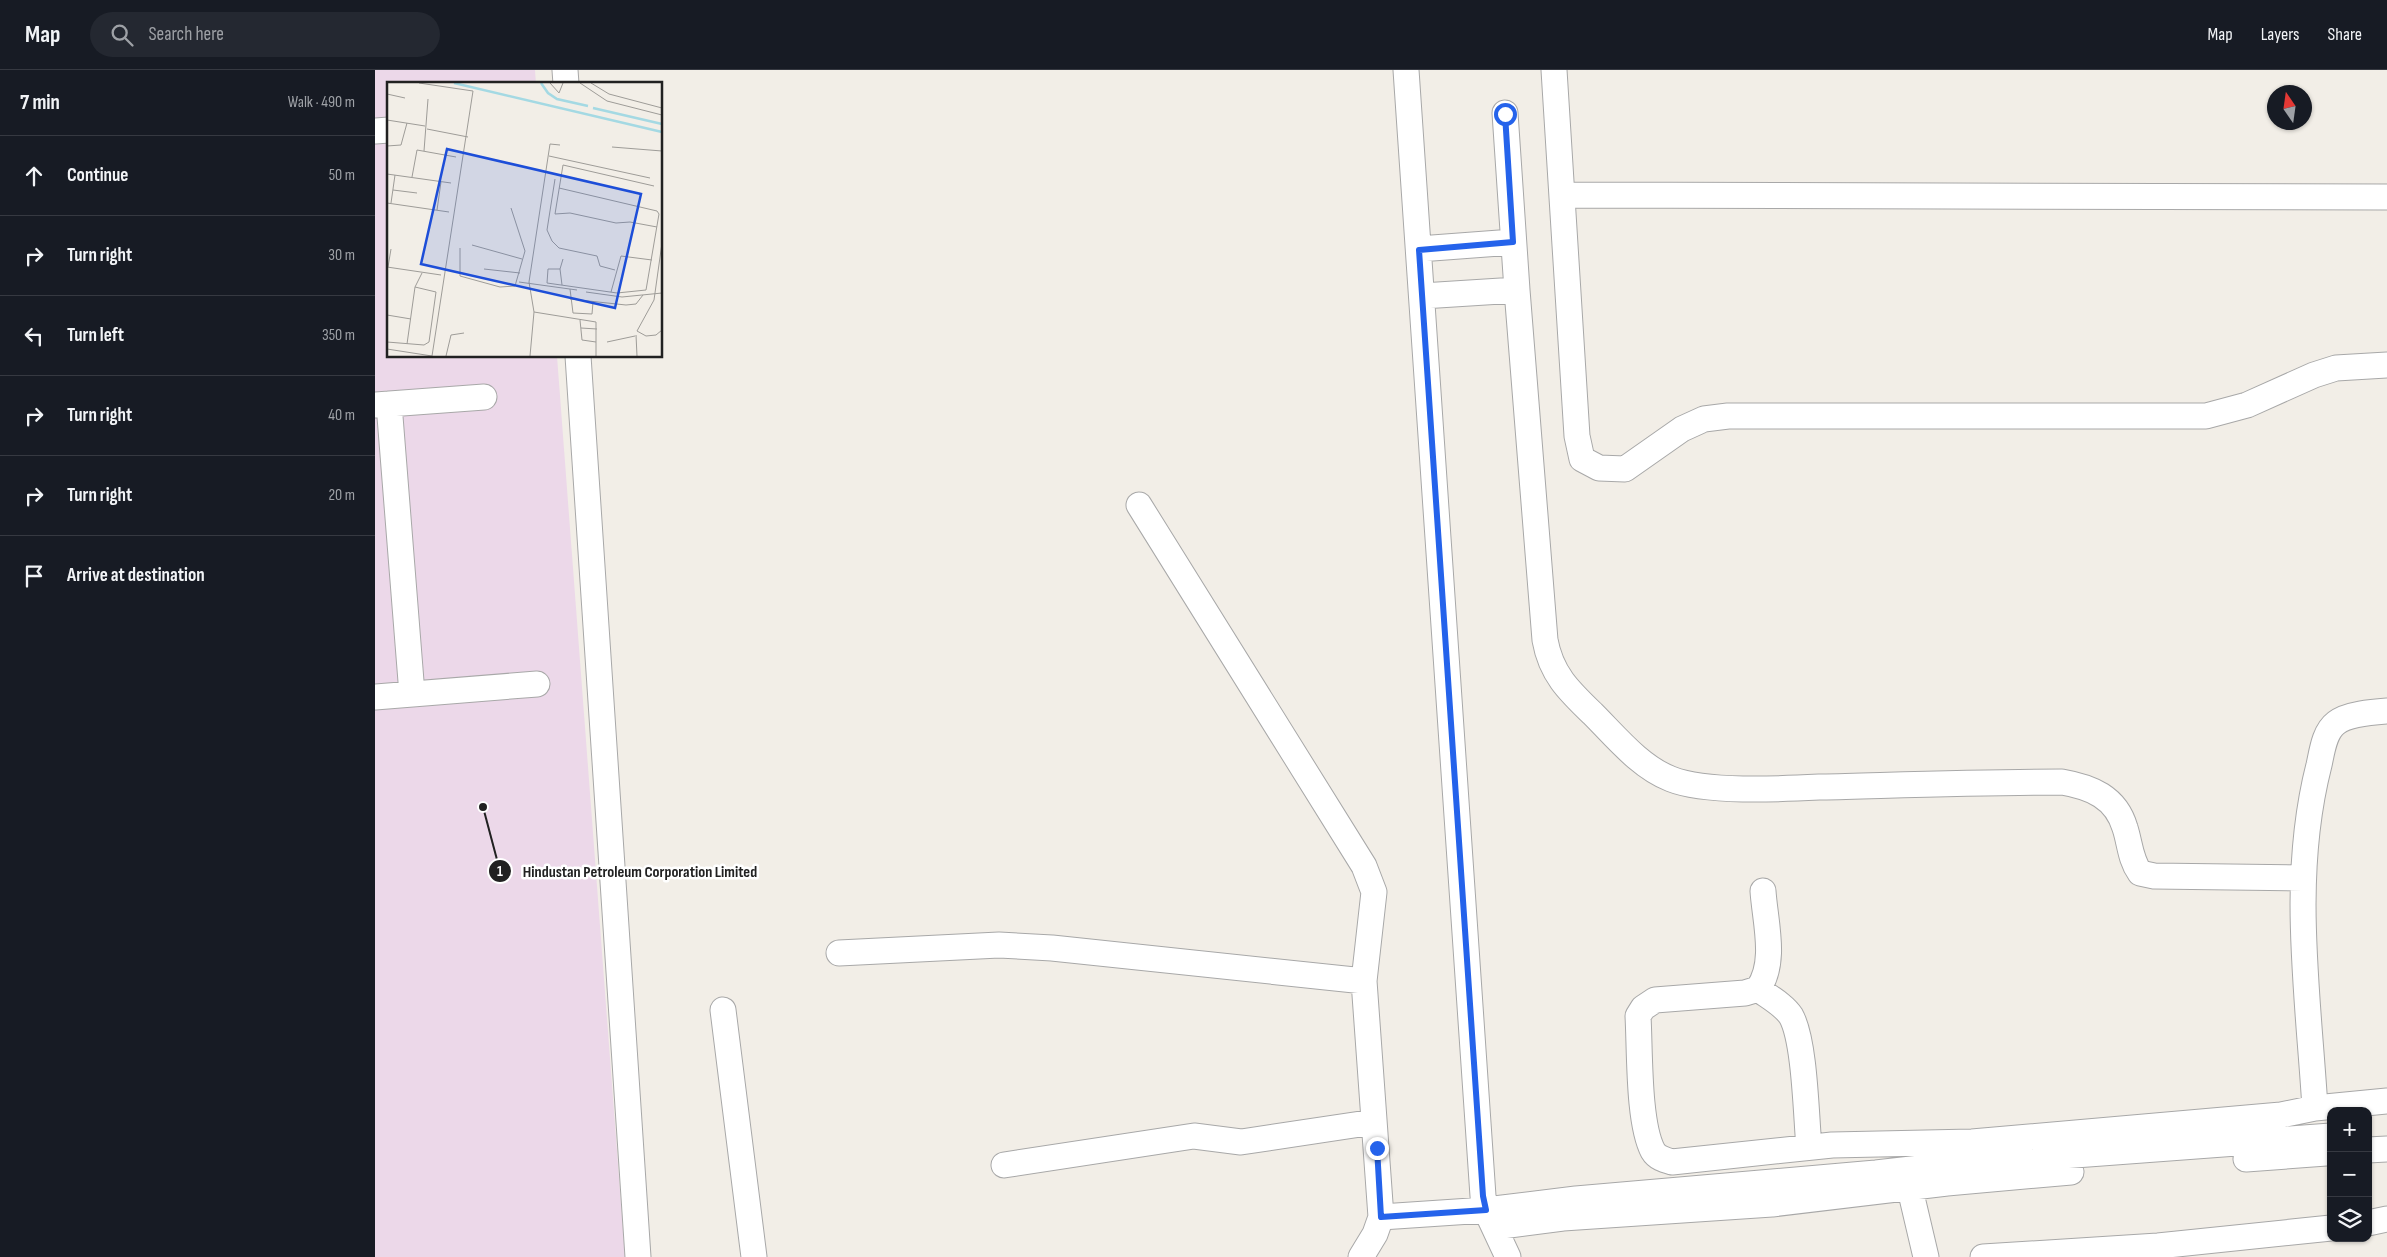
<!DOCTYPE html>
<meta charset="utf-8">
<style>
body{margin:0;font-family:"Sofia Sans Condensed",sans-serif;background:#242831;color:#f1f3f6}
.controls{position:absolute;right:15px;bottom:15px;display:grid;overflow:hidden;border-radius:10px;box-shadow:0 1px 4px #0004}
.controls button{width:45px;height:45px;display:grid;place-items:center;padding:0;border:0;border-bottom:1px solid #363941;background:#171b24;color:#f1f3f6;font:25px sans-serif}
.compass{position:absolute;left:1892px;top:15px;width:45px;height:45px;border-radius:50%;background:#171b24;box-shadow:0 1px 4px #0004;rotate:347deg}
.stop{position:absolute;width:15px;height:15px;margin:-11px;border:4px solid #2563eb;border-radius:50%;background:#fff}
.stop.end{background:#2563eb;border-color:#fff;box-shadow:0 1px 5px #0008}
.list{margin:0;padding:0;list-style:none}
h2{display:flex;justify-content:space-between;align-items:center;height:65px;margin:0;padding:0 20px;font-size:21px}
h2 small{font-size:16px;font-weight:400;color:#9ea1a6}
.list li{display:grid;grid-template-columns:32px 1fr auto;gap:15px;align-items:center;box-sizing:border-box;height:80px;padding:0 20px;border-top:1px solid #363941}
.list b{display:block;font-size:19px;white-space:nowrap}
.list em{font-size:16px;font-style:normal;color:#9ea1a6}
.icon{flex:none;width:28px;height:28px;fill:none;stroke:currentColor;stroke-width:2;stroke-linecap:round;stroke-linejoin:round}
.map{position:relative;flex:none;width:2012px;height:1187px;overflow:hidden}
header{display:flex;align-items:center;gap:30px;box-sizing:border-box;height:70px;padding:0 25px;background:#171b24;border-bottom:1px solid #363941}
header strong{font-size:24px}
nav{display:flex;gap:28px;margin-inline-start:auto;font-size:18px}
.search{width:350px;height:45px;background:#242831;display:flex;align-items:center;gap:12px;box-sizing:border-box;padding:0 18px;border-radius:28px;color:#9ea1a6;font-size:19px}
main{display:flex}
aside{flex:1;background:#171b24}
.map>svg:first-child{display:block}
.industrial{fill:#ecd8e9}
.lines{fill:none;stroke-linecap:round;stroke-linejoin:round}
.minor-casing{stroke:#a8a8a8;stroke-width:27}
.minor{stroke:#fff;stroke-width:25}
.route{stroke:#2563eb;stroke-width:6}
.inset-river{fill:none;stroke:#a4d9e3;stroke-width:2.5}
.inset-road{fill:none;stroke:#9e9c98;stroke-width:1}
.view{fill:#1d4ed8;fill-opacity:0.15;stroke:#1d4ed8;stroke-width:2.5}
.inset-edge{fill:none;stroke:#212121;stroke-width:2.5}
.leader{fill:none;stroke:#212121;stroke-width:2}
.callout-dot{fill:#212121;stroke:#fff;stroke-width:2}
.mark-label{font-size:15px;text-anchor:middle;font-weight:bold;fill:#fff}
.callout-label{font-size:16px;text-anchor:middle;font-weight:bold;fill:#212121;stroke:#fff;stroke-width:5;stroke-linejoin:round;paint-order:stroke}
</style>
<header>
<strong>Map</strong>
<div class="search"><svg class="icon" aria-label="search" viewBox="0 0 24 24"><circle cx="10" cy="10" r="6"/><path d="M15 15l6 6"/></svg>Search here</div>
<nav><a>Map</a><a>Layers</a><a>Share</a></nav>
</header>
<main>
<aside>
<h2>7 min<small>Walk · 490 m</small></h2>
<ul class="list">
<li><svg class="icon" aria-label="ahead" viewBox="0 0 24 24"><path d="M12 20V5M6 11l6-6 6 6"/></svg><div><b>Continue</b></div><em>50 m</em></li>
<li><svg class="icon" aria-label="right" viewBox="0 0 24 24"><path d="M7 20v-9h11M14 6l5 5-5 5"/></svg><div><b>Turn right</b></div><em>30 m</em></li>
<li><svg class="icon" aria-label="left" viewBox="0 0 24 24"><path d="M17 20v-9H6M10 6l-5 5 5 5"/></svg><div><b>Turn left</b></div><em>350 m</em></li>
<li><svg class="icon" aria-label="right" viewBox="0 0 24 24"><path d="M7 20v-9h11M14 6l5 5-5 5"/></svg><div><b>Turn right</b></div><em>40 m</em></li>
<li><svg class="icon" aria-label="right" viewBox="0 0 24 24"><path d="M7 20v-9h11M14 6l5 5-5 5"/></svg><div><b>Turn right</b></div><em>20 m</em></li>
<li><svg class="icon" aria-label="arrive" viewBox="0 0 24 24"><path d="M6 21V4h12l-3 4 3 4H6"/></svg><div><b>Arrive at destination</b></div></li>
</ul>
</aside>
<div class="map">
<svg width="2012" height="1187" viewBox="0 0 2012 1187">
<rect width="100%" height="100%" fill="#f2eee7"/>
<!-- industrial -->
<path class="industrial" d="M0 0H160L161 14H14V286H182L250 1187H0Z"/>
<g class="lines">
<defs>
<path id="minor" d="M190 0 191 14
M1031 0 1108 1126 1111 1140 1133 1187
M1179 0 1202 366 1207 389 1224 398 1250 399 1307 359 1329 349 1353 346H1831L1872 335 1939 305 1961 298 2012 295
M1130 43 1142 220 1170 570C1176 604 1194 621 1218 644 1241 667 1265 697 1296 709 1331 723 1406 719 1446 717 1526 715 1607 712 1687 712 1716 717 1741 727 1750 758 1755 773 1755 789 1765 803L1779 806 1928 808
M0 61 14 60
M1188 125 2012 127
M1044 179 1138 172
M1047 226 1142 220
M203 286 263 1187
M14 334 37 624
M0 335 109 327
M764 435 989 796 999 822 989 911 1006 1147 1000 1164 986 1187
M0 627 162 614
M1388 821C1390 852 1402 892 1383 919L1370 923 1280 930 1268 938 1263 946C1265 980 1263 1053 1278 1081 1282 1088 1290 1090 1297 1092L1457 1075 1597 1072 1906 1045 1940 1038 2012 1031
M464 883 624 875 677 878 989 911
M1383 919C1394 927 1409 935 1416 946 1430 971 1431 1046 1434 1077
M348 940 379 1187
M1940 1038C1933 923 1915 808 1944 695 1947 682 1949 662 1961 653 1972 644 1998 642 2012 641
M1993 1080 2012 1079
M1871 1089 1951 1083
M629 1095 819 1066 866 1072 999 1052
M1531 1102 1551 1187
M1006 1147 1111 1140 1201 1129 1501 1103 1581 1094 1956 1066
M1993 1153 2012 1149
M1119 1157 1188 1148 1397 1134 1572 1113 1696 1102
M1608 1187 1783 1176 1956 1158"/>
</defs>
<!-- minor casing -->
<use href="#minor" class="minor-casing"/>
<!-- minor -->
<use href="#minor" class="minor"/>
</g>
<g class="lines">
<!-- route -->
<path class="route" d="M1002 1078 1006 1147 1111 1140 1108 1126 1044 180 1138 172 1130 44"/>
</g>
<!-- overview -->
<g transform="translate(12 12)">
<rect width="275" height="275" fill="#f2eee7"/>
<path class="inset-river" d="M67 1 275 50M154 1 161 11 170 17 201 24M206 26 275 42"/>
<path class="inset-road" d="M32 1 86 9 45 274M163 1 172 11 176 1M193 1 220 19 275 33M204 1 222 12 275 26M0 12 18 16M0 38 38 44M40 47 81 55M0 64 14 63 20 41M225 65 275 69M37 69 41 17M162 74 263 96M0 92 64 101M25 95 30 68 69 75M168 97 160 148 165 159 172 166 210 174 213 184 228 188M267 104 176 83 168 132 183 131 229 141 243 140 270 145M172 106 270 129 272 132 259 208 230 211 160 201 161 187H173L176 177M6 108 30 111M0 121 62 130M4 121 8 93M50 128 54 100M275 161 267 218 250 249 259 254 269 253 275 248M85 163 135 177M73 166V194L113 205 128 204 138 169 124 126M0 185 54 193M1 185 4 167M97 187 133 191M173 187 175 203M132 200 190 208M183 207 186 231 205 232 206 220M199 210 235 215 275 211M224 210 234 174 265 178M183 217 239 223 249 222 256 213M147 230 209 240V274M0 233 24 237M193 238 195 258 209 260M194 246 210 247M249 253 250 274M0 260 37 263 42 260 49 210 28 205M220 260 248 254M20 262 28 205 35 191M0 267 45 274M59 274 64 253 77 251M143 274 147 230 142 200 163 62 173 63"/>
<path class="view" d="M60 67 254 112 228 226 34 182Z"/>
<rect width="275" height="275" class="inset-edge"/>
</g>
<!-- callouts -->
<path class="leader" d="M108 737L125 801"/>
<g class="callout-dot">
<circle cx="108" cy="737" r="5"/>
<circle cx="125" cy="801" r="12"/>
</g>
<g class="mark-label">
<text x="125" y="806">1</text>
</g>
<g class="callout-label">
<text x="265" y="807">Hindustan Petroleum Corporation Limited</text>
</g>
</svg>
<div class="controls">
<button>+</button>
<button>−</button>
<button><svg class="icon" aria-label="layers" viewBox="0 0 24 24"><path d="M12 4l9 5-9 5-9-5zM3 14l9 5 9-5"/></svg></button>
</div>
<svg class="compass" viewBox="-18 -18 36 36"><path d="M0-13l5 13h-10z" fill="#e53935"/><path d="M0 13l5-13h-10z" fill="#9ea1a6"/></svg>
<div class="stop" style="left:1130px;top:44px"></div>
<div class="stop end" style="left:1002px;top:1078px"></div>
</div>
</main>
